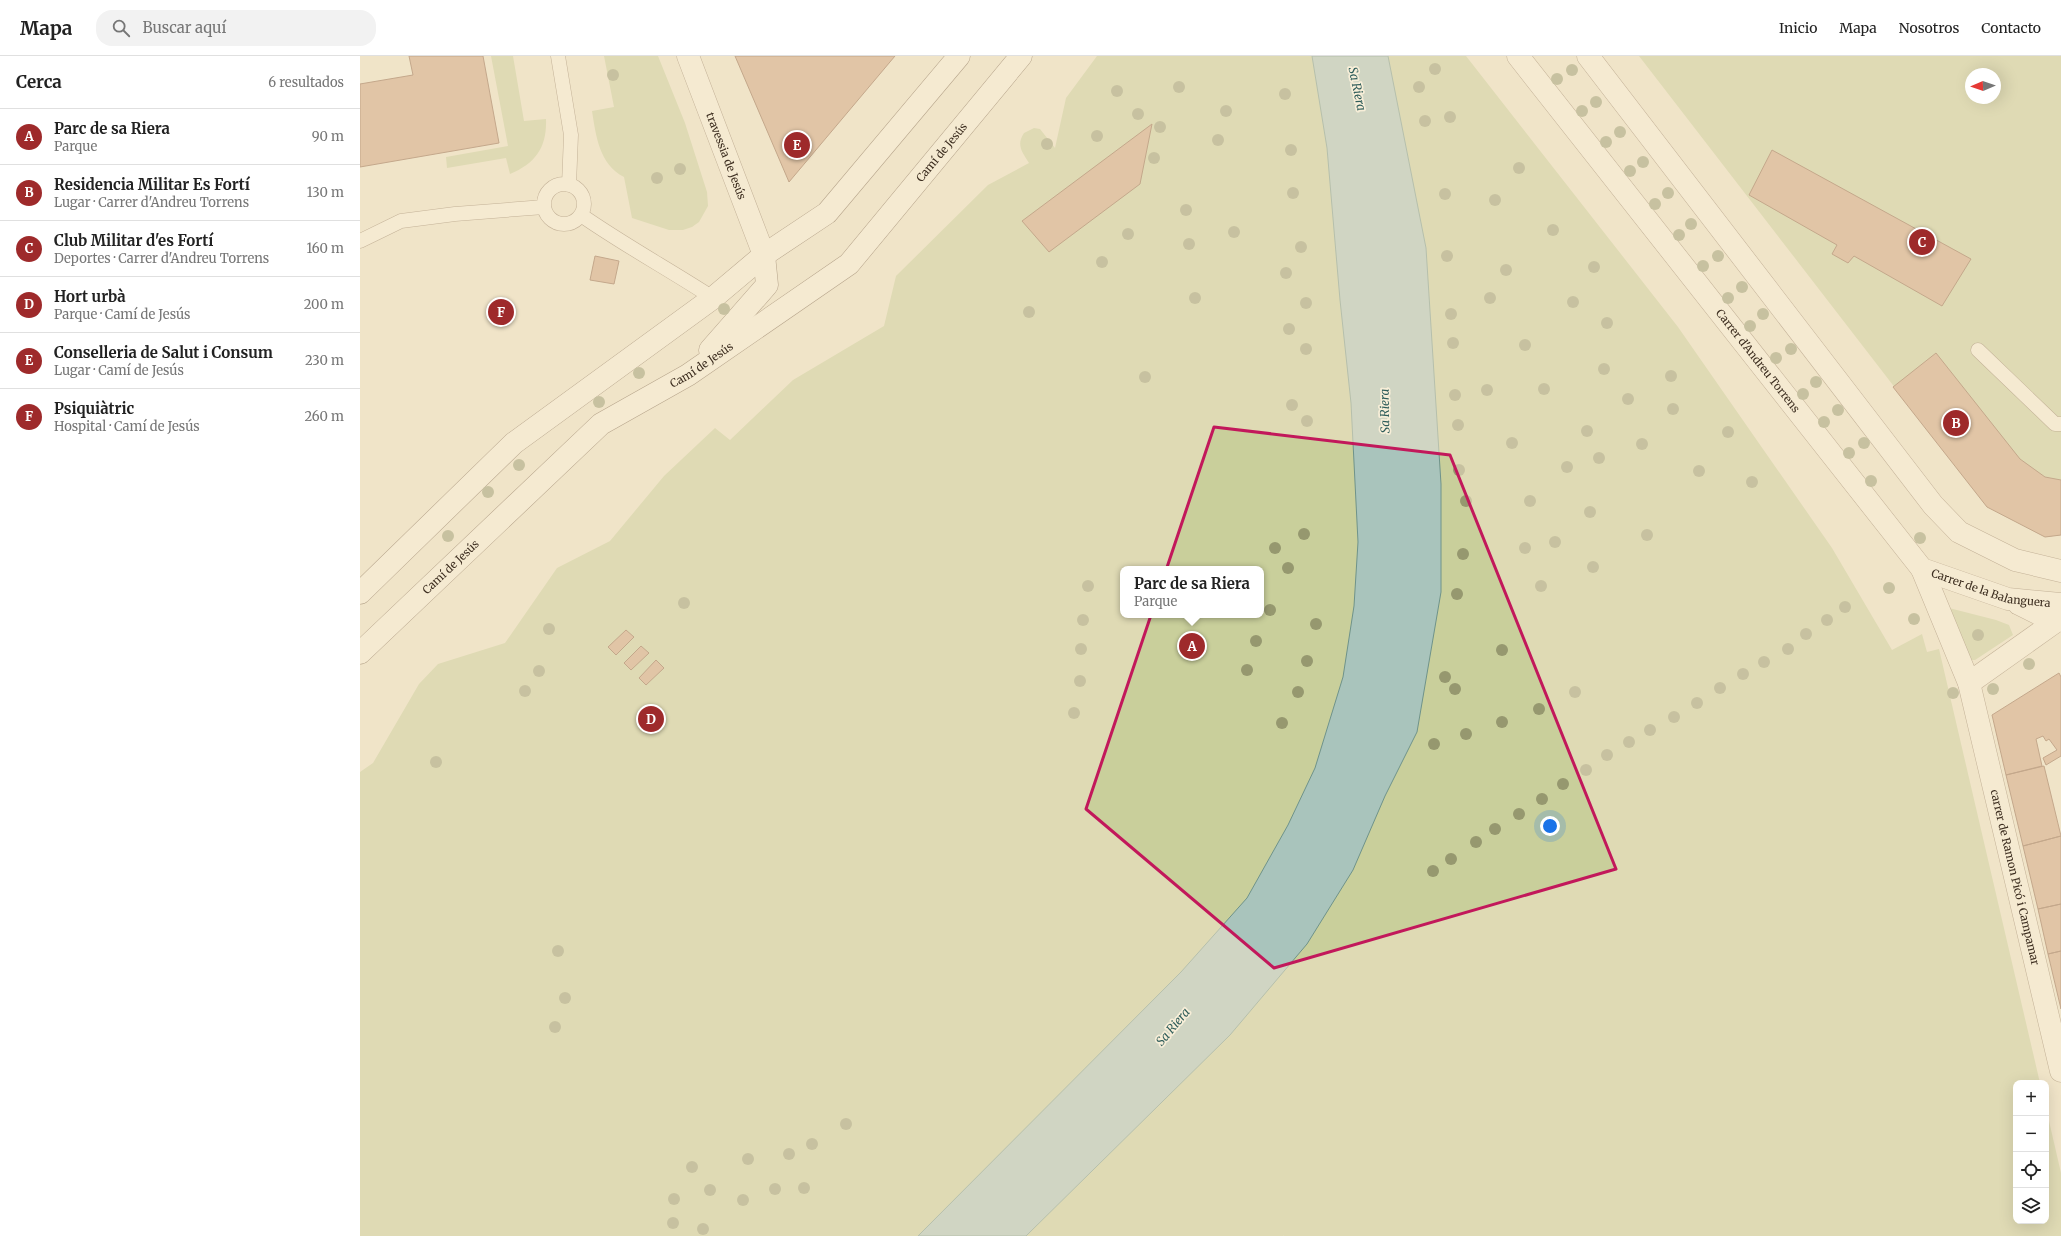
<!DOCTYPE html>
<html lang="es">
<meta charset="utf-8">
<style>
body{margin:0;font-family:Merriweather,serif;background:#f2f2f2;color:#222}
.controls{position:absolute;right:12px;bottom:12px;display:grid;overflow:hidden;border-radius:8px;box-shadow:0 4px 16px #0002}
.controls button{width:36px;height:36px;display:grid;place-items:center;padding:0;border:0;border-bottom:1px solid #e0e0e0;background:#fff;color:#222;font:20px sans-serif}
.compass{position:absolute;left:1605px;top:12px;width:36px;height:36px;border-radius:50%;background:#fff;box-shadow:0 4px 16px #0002;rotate:268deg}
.you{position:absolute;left:1190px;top:770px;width:14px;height:14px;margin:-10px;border:3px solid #fff;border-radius:50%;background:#1a73e8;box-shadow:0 0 0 6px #1a73e833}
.badge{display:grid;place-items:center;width:26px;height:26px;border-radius:50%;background:#9e2a2b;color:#fff;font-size:13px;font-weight:700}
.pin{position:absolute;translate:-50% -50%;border:2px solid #fff;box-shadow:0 1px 4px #0006}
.popup{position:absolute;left:760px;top:510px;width:144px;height:52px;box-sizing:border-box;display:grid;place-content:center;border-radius:8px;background:#fff;filter:drop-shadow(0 1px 3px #0005);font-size:13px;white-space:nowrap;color:#767676}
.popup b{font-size:15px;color:#222}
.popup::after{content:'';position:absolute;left:50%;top:100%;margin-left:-8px;border:8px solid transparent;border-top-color:#fff}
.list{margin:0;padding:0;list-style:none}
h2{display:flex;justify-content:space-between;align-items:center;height:52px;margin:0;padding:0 16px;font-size:17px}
h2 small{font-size:13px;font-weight:400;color:#767676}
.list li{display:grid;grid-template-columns:26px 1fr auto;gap:12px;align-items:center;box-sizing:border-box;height:56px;padding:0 16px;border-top:1px solid #e0e0e0}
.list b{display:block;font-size:15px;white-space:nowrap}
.list p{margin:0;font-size:13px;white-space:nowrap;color:#767676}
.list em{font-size:13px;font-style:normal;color:#767676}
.icon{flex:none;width:22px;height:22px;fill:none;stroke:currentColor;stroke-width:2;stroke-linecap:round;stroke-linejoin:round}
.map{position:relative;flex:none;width:1701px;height:1180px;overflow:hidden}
header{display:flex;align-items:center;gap:24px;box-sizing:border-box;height:56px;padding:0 20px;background:#fff;border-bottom:1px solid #e0e0e0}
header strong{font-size:19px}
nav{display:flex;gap:22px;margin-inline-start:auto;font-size:14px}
.search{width:280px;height:36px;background:#f2f2f2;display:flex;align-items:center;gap:10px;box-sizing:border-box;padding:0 14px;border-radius:16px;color:#767676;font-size:15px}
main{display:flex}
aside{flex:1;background:#fff}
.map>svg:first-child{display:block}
.green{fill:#c9cf9b;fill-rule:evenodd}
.water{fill:#a9c4bc;stroke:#6f938a}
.building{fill:#cf9f7d;stroke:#8d5f41}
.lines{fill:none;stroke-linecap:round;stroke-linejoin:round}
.service-casing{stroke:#8d765c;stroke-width:15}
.minor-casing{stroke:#8d765c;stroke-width:23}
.tertiary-casing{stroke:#8d765c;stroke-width:23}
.secondary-casing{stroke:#6f573f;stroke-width:23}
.service{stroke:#faf1dc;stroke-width:14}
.minor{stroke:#faf1dc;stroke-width:22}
.tertiary{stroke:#faf1dc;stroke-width:22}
.secondary{stroke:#faf1dc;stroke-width:22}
.tree{fill:#96986f}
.marked{fill:none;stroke:#c2185b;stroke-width:3;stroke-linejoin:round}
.labels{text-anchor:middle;stroke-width:3.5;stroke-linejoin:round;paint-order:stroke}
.street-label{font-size:11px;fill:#3d2e20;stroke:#f7eed8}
.water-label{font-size:12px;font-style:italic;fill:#2f5d5a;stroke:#f7eed8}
</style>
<header>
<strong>Mapa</strong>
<div class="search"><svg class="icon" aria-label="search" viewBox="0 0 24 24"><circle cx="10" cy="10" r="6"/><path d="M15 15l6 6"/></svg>Buscar aquí</div>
<nav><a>Inicio</a><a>Mapa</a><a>Nosotros</a><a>Contacto</a></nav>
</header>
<main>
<aside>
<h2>Cerca<small>6 resultados</small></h2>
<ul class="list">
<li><span class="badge">A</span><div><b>Parc de sa Riera</b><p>Parque</p></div><em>90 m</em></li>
<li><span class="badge">B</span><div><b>Residencia Militar Es Fortí</b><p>Lugar · Carrer d'Andreu Torrens</p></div><em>130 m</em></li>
<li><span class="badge">C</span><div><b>Club Militar d'es Fortí</b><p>Deportes · Carrer d'Andreu Torrens</p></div><em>160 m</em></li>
<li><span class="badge">D</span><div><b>Hort urbà</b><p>Parque · Camí de Jesús</p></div><em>200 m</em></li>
<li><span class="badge">E</span><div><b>Conselleria de Salut i Consum</b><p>Lugar · Camí de Jesús</p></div><em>230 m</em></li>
<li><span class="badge">F</span><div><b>Psiquiàtric</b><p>Hospital · Camí de Jesús</p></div><em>260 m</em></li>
</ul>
</aside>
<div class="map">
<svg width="1701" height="1180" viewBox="0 0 1701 1180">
<rect width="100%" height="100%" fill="#f0e4c8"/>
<!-- green -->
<path class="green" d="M131 0H153L164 65 186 63C187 91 176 107 150 118L146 102 87 112 86 101 148 90Z
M244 0H298L325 67 347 136 348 150 339 166 332 171 323 174H309L272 162 264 121C239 108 236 80 232 55L254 51Z
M737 0H1106L1318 271 1472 492 1532 594 1562 578 1567 596 1579 593 1680 1027H1656V1165H1686V1052L1701 1117V1180H924L916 1167 924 1180H0V716L13 707 59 628 78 608 145 587 197 512 250 485 304 420 355 372 370 384 433 324 524 270 536 220 628 129 669 107C662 96 656 89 664 77L674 72 680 73 695 92 706 42ZM763 513H901V559H763Z
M1279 0H1701V479L1685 481 1627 451ZM1611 18H1635V42H1611Z
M1589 552 1636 564 1649 569 1653 579 1615 604H1609Z"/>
<!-- water -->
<path class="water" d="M952 0H1028L1066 192 1081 428V536L1057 676 1025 740 993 814 947 888 870 979 666 1180H558L821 916 887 842 928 769 955 712 983 621 994 550 998 486 991 347 980 244 967 92Z"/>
<!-- building -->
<path class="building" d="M49 0H123L139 87 0 111V28L53 19Z
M375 0H535L429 126Z
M792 68 780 128 689 196 662 165Z
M1412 94 1611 203 1582 250 1494 200 1488 207 1472 198 1477 189 1389 139Z
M235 200 259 205 254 228 230 224Z
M1576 297 1660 403 1685 421 1701 424V479L1685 481 1627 451 1533 331Z
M266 574 274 581 256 599 248 591Z
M281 590 289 597 271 614 264 607Z
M296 604 304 612 286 629 279 622Z
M1699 617 1701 621V700L1686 709 1683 702 1697 694 1689 683 1686 685 1683 680 1676 683 1682 710 1646 719 1632 659Z
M1684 710 1701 780 1663 790 1646 719Z
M1701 780V848L1678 853 1663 790Z
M1701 848V895L1688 898 1678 853Z
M1701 895V953L1688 898Z"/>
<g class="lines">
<defs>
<path id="service" d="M198 0 211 79 209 129
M184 148a20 20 0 1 1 40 0a20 20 0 1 1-40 0Z
M221 159C264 189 310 214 353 242
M0 185 41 165 95 158 184 151
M1618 294 1695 368H1701"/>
<g id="minor">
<path id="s1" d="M328 0 404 199"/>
<path id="s2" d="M1562 513 1609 627 1701 1015"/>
<path d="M1609 627 1695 566"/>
</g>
<g id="tertiary">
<path id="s3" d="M1158 0 1562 513 1648 543 1701 548"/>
<path d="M1228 0 1573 449 1599 476 1655 504 1701 515"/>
<path d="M1659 548 1695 566"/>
</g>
<g id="secondary">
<path d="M350 294 407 229 404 199"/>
<path d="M0 537 154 387 353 242 404 199 467 157 599 0"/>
<path id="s4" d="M0 597 241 368 328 319 489 208 661 0"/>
</g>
</defs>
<!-- service casing -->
<use href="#service" class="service-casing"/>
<!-- minor casing -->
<use href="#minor" class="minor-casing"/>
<!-- tertiary casing -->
<use href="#tertiary" class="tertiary-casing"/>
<!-- secondary casing -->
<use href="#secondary" class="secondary-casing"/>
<!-- service -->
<use href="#service" class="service"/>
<!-- minor -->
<use href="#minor" class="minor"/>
<!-- tertiary -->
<use href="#tertiary" class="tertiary"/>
<!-- secondary -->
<use href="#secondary" class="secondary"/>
</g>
<!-- trees -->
<g class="tree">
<circle cx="1075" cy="13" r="6"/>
<circle cx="1212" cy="14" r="6"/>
<circle cx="253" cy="19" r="6"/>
<circle cx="1197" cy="23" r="6"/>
<circle cx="819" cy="31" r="6"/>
<circle cx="1059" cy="31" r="6"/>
<circle cx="757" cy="35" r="6"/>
<circle cx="925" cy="38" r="6"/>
<circle cx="1236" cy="46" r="6"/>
<circle cx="866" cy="55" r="6"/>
<circle cx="1222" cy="55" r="6"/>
<circle cx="778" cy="58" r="6"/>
<circle cx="1090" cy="61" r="6"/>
<circle cx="1065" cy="65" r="6"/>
<circle cx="800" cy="71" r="6"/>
<circle cx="1260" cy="76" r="6"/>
<circle cx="737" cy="80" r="6"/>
<circle cx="858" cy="84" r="6"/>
<circle cx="1246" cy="86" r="6"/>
<circle cx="687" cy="88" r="6"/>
<circle cx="931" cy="94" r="6"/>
<circle cx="794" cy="102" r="6"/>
<circle cx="1283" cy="106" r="6"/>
<circle cx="1159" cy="112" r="6"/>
<circle cx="320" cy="113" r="6"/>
<circle cx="1270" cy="115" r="6"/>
<circle cx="297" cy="122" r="6"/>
<circle cx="933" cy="137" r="6"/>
<circle cx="1308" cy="137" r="6"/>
<circle cx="1085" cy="138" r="6"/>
<circle cx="1135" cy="144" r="6"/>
<circle cx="1295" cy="148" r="6"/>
<circle cx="826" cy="154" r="6"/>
<circle cx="1331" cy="168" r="6"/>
<circle cx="1193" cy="174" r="6"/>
<circle cx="874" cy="176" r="6"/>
<circle cx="768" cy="178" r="6"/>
<circle cx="1319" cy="179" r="6"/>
<circle cx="829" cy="188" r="6"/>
<circle cx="941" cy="191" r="6"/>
<circle cx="1087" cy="200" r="6"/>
<circle cx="1358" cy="200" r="6"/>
<circle cx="742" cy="206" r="6"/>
<circle cx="1343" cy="210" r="6"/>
<circle cx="1234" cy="211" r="6"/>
<circle cx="1146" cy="214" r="6"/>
<circle cx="926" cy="217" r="6"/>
<circle cx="1382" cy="231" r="6"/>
<circle cx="835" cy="242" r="6"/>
<circle cx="1130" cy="242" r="6"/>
<circle cx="1368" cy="242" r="6"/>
<circle cx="1213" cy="246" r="6"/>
<circle cx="946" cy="247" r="6"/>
<circle cx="364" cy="253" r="6"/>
<circle cx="669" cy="256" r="6"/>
<circle cx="1091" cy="258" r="6"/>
<circle cx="1403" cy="258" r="6"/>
<circle cx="1247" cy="267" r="6"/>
<circle cx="1390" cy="270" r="6"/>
<circle cx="929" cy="273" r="6"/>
<circle cx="1093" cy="287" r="6"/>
<circle cx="1165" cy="289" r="6"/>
<circle cx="946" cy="293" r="6"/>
<circle cx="1431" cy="293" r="6"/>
<circle cx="1416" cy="302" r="6"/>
<circle cx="1244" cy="313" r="6"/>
<circle cx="279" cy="317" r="6"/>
<circle cx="1311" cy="320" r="6"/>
<circle cx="785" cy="321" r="6"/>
<circle cx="1456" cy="326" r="6"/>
<circle cx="1184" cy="333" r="6"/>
<circle cx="1127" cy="334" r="6"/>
<circle cx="1443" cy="338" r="6"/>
<circle cx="1095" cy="339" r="6"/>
<circle cx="1268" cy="343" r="6"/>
<circle cx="239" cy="346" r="6"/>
<circle cx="932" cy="349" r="6"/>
<circle cx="1313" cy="353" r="6"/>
<circle cx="1478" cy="354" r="6"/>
<circle cx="947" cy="365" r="6"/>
<circle cx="1464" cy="366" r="6"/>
<circle cx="1098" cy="369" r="6"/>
<circle cx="1227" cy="375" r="6"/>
<circle cx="1368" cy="376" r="6"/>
<circle cx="1152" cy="387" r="6"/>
<circle cx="1504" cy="387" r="6"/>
<circle cx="1282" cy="388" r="6"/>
<circle cx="1489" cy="397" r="6"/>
<circle cx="1239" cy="402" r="6"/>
<circle cx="159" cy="409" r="6"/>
<circle cx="1207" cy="411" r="6"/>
<circle cx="1099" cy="414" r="6"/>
<circle cx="1339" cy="415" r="6"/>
<circle cx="1511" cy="425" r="6"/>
<circle cx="1392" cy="426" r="6"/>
<circle cx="128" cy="436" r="6"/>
<circle cx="1106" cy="445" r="6"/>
<circle cx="1170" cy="445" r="6"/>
<circle cx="1230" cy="456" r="6"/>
<circle cx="944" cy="478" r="6"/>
<circle cx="1287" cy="479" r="6"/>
<circle cx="88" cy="480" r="6"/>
<circle cx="1560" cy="482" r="6"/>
<circle cx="1195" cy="486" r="6"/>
<circle cx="915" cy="492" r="6"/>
<circle cx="1165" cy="492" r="6"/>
<circle cx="1103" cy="498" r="6"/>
<circle cx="1233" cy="511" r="6"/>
<circle cx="928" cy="512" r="6"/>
<circle cx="728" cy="530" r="6"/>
<circle cx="1181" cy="530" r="6"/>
<circle cx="1529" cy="532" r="6"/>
<circle cx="1097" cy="538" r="6"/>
<circle cx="324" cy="547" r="6"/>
<circle cx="1485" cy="551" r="6"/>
<circle cx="910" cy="554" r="6"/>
<circle cx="1554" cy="563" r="6"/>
<circle cx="723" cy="564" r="6"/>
<circle cx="1467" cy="564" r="6"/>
<circle cx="956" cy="568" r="6"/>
<circle cx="189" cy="573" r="6"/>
<circle cx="1446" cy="578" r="6"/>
<circle cx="1618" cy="579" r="6"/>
<circle cx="896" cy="585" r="6"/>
<circle cx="721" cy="593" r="6"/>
<circle cx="1428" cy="593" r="6"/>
<circle cx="1142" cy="594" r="6"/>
<circle cx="947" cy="605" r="6"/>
<circle cx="1404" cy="606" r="6"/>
<circle cx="1669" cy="608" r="6"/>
<circle cx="887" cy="614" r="6"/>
<circle cx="179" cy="615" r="6"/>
<circle cx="1383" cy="618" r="6"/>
<circle cx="1085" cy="621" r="6"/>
<circle cx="720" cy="625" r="6"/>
<circle cx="1360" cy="632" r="6"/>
<circle cx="1095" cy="633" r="6"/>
<circle cx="1633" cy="633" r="6"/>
<circle cx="165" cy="635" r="6"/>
<circle cx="938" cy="636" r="6"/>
<circle cx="1215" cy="636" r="6"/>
<circle cx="1593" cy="637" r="6"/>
<circle cx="1337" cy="647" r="6"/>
<circle cx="1179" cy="653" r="6"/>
<circle cx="714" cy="657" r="6"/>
<circle cx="1314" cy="661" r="6"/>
<circle cx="1142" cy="666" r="6"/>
<circle cx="922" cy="667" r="6"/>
<circle cx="1290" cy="674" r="6"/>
<circle cx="1106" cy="678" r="6"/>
<circle cx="1269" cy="686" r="6"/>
<circle cx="1074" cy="688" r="6"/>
<circle cx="1247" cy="699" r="6"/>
<circle cx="76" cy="706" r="6"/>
<circle cx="1226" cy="714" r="6"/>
<circle cx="1203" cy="728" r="6"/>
<circle cx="1182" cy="743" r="6"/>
<circle cx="1159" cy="758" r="6"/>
<circle cx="1135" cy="773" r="6"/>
<circle cx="1116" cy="786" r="6"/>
<circle cx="1091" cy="803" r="6"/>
<circle cx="1073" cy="815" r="6"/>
<circle cx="198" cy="895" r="6"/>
<circle cx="205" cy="942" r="6"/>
<circle cx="195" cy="971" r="6"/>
<circle cx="486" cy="1068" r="6"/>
<circle cx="452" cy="1088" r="6"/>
<circle cx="429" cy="1098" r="6"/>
<circle cx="388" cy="1103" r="6"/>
<circle cx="332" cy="1111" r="6"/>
<circle cx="444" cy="1132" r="6"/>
<circle cx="415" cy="1133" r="6"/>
<circle cx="350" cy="1134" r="6"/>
<circle cx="314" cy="1143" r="6"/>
<circle cx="383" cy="1144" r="6"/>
<circle cx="313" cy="1167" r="6"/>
<circle cx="343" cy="1173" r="6"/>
</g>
<!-- marked area -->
<path d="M0 0H1701V1180H0ZM854 371 1090 399 1256 813 914 912 726 753Z" fill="#f0e4c8" fill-opacity=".55" fill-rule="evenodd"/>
<path class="marked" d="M854 371 1090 399 1256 813 914 912 726 753Z"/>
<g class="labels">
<!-- street labels -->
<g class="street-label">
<text dy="4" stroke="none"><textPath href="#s4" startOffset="773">Camí de Jesús</textPath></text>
<text dy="4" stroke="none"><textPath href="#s1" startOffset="107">travessia de Jesús</textPath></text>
<text dy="4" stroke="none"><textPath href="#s3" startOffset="388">Carrer d'Andreu Torrens</textPath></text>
<text dy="4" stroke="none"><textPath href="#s4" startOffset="449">Camí de Jesús</textPath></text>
<text dy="4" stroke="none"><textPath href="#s4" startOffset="125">Camí de Jesús</textPath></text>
<text dy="4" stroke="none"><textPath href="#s3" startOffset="725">Carrer de la Balanguera</textPath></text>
<text dy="4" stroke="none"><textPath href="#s2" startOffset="323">carrer de Ramon Picó i Campamar</textPath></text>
</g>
<!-- water labels -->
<g class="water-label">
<text transform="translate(997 33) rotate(78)" y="4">Sa Riera</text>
<text transform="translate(1025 355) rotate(-91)" y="4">Sa Riera</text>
<text transform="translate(813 971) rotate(-50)" y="4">Sa Riera</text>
</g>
</g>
</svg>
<div class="controls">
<button>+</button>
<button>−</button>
<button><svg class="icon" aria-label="locate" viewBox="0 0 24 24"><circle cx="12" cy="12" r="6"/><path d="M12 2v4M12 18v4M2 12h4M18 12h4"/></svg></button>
<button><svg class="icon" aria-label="layers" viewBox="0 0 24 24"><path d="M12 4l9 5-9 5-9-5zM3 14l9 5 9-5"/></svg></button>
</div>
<svg class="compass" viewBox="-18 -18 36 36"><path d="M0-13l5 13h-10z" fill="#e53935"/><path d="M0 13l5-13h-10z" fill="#767676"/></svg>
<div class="you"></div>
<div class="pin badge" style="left:832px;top:590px">A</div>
<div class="popup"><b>Parc de sa Riera</b>Parque</div>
<div class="pin badge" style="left:1596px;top:367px">B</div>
<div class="pin badge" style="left:1562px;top:186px">C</div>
<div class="pin badge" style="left:291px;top:663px">D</div>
<div class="pin badge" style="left:437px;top:89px">E</div>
<div class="pin badge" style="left:141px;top:256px">F</div>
</div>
</main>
